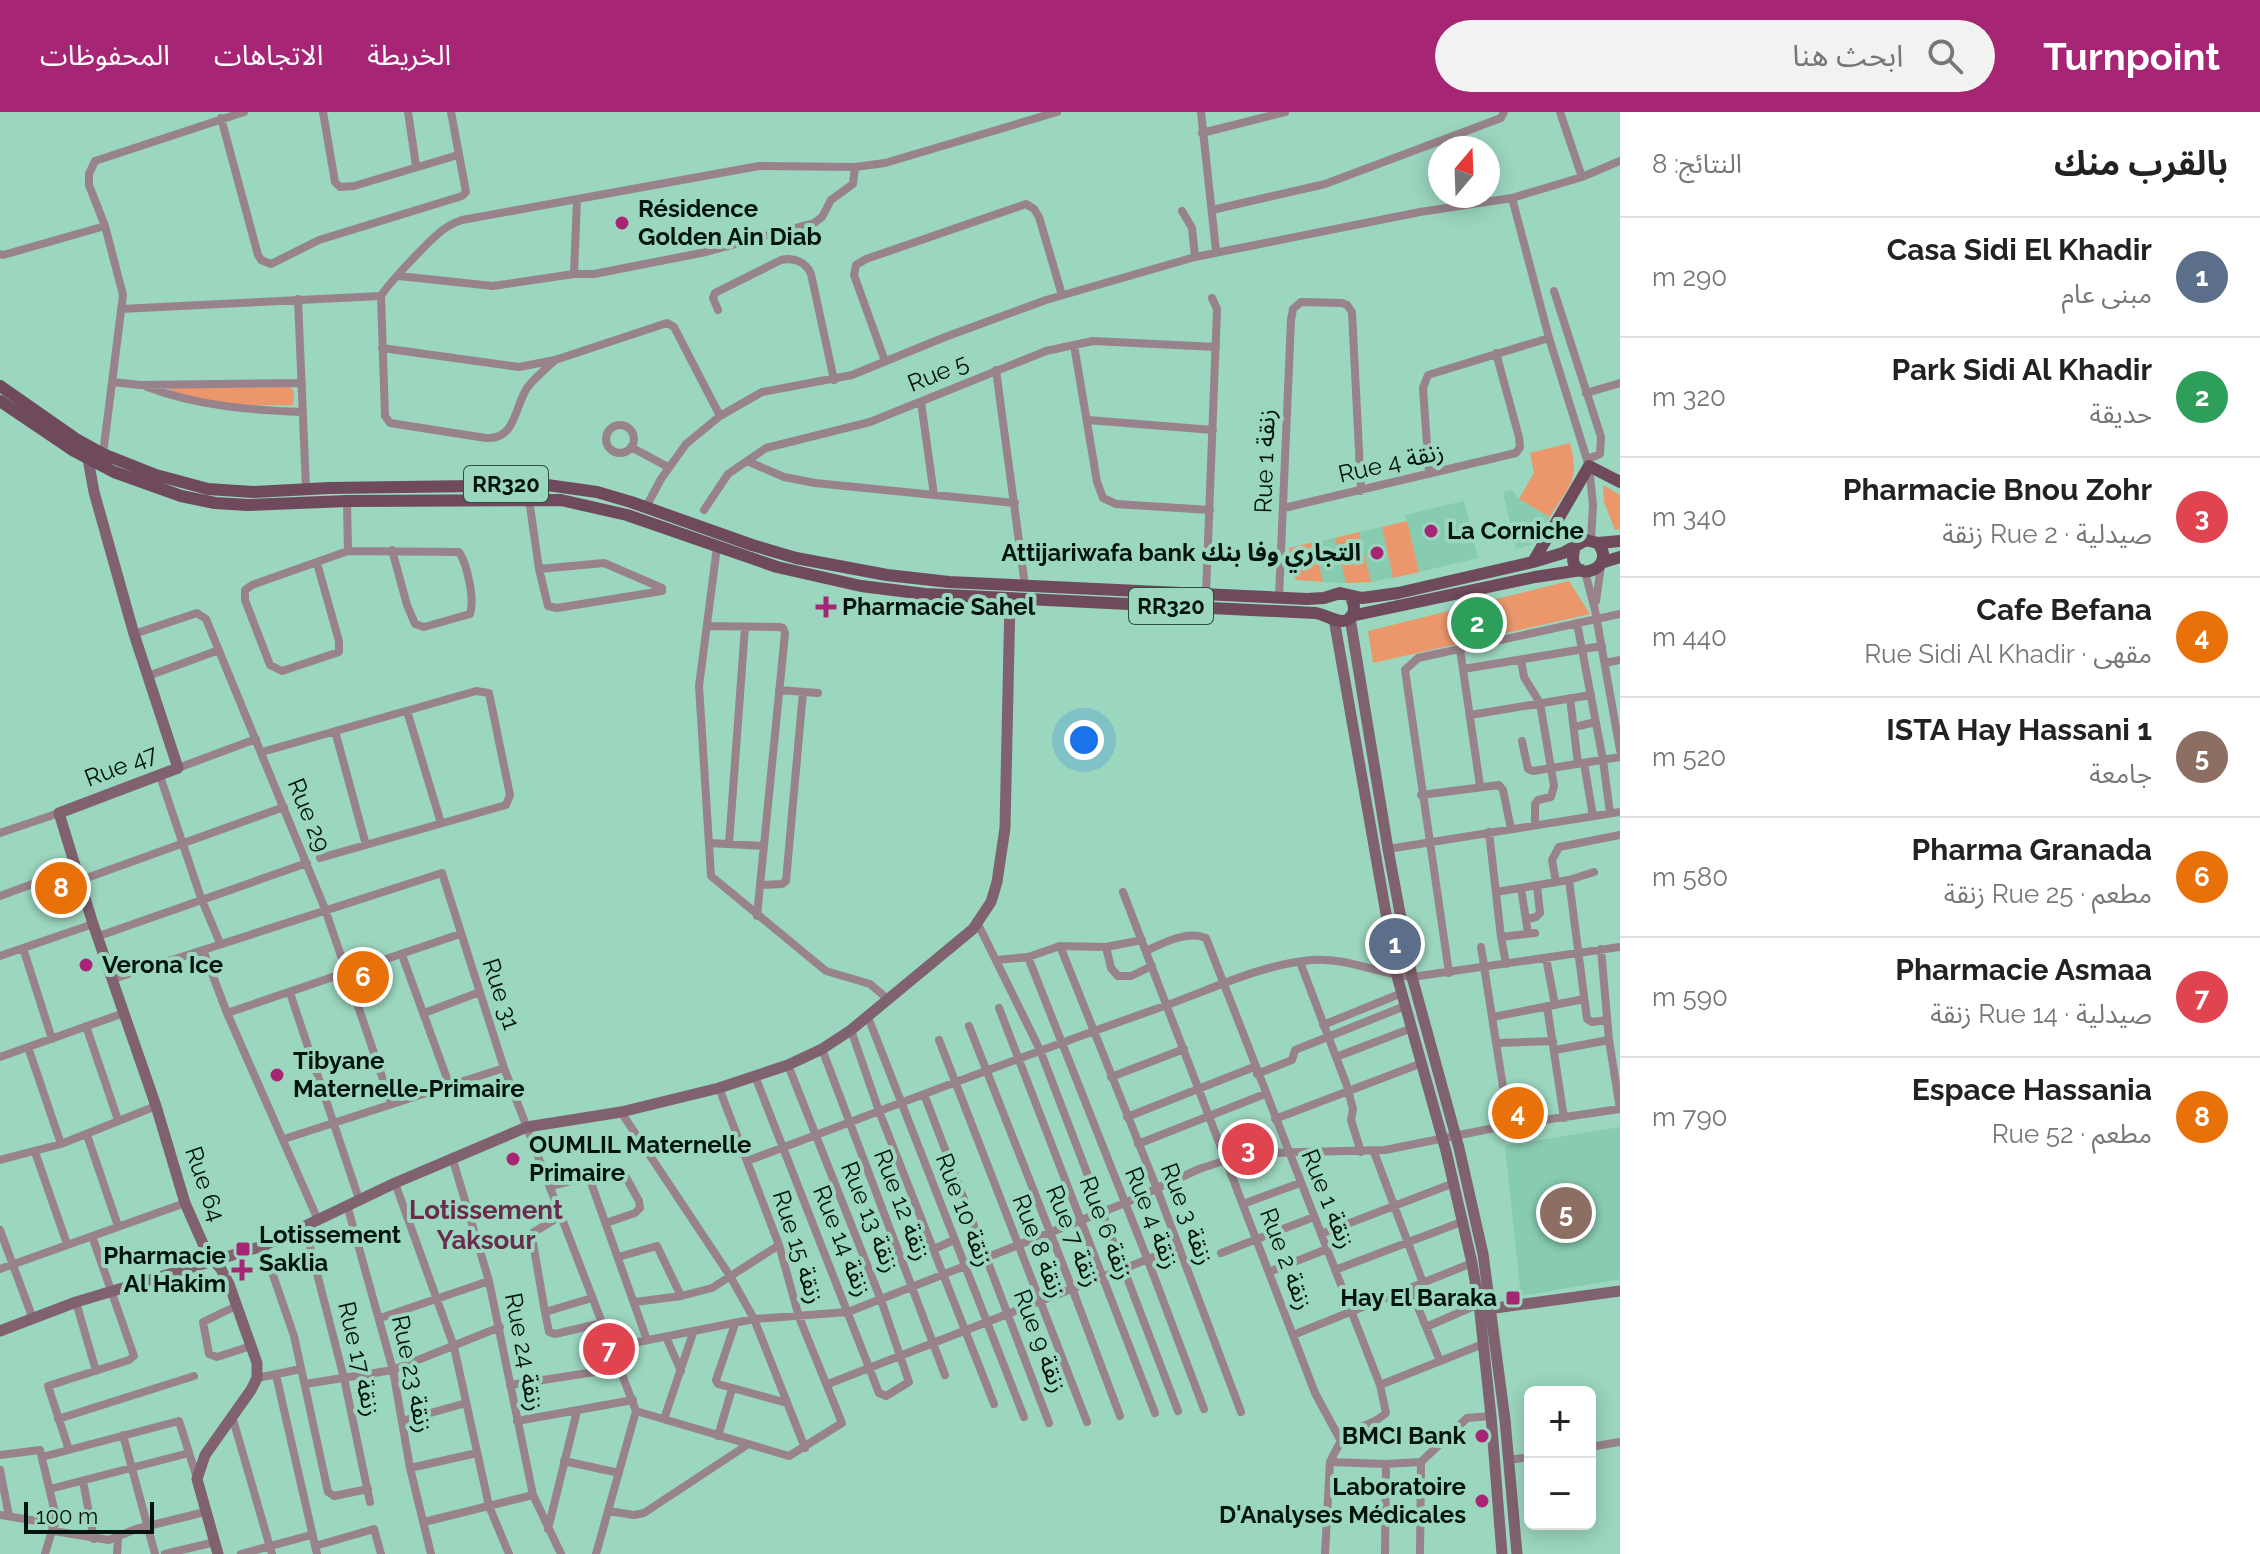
<!DOCTYPE html>
<html lang="ar">
<meta charset="utf-8">
<style>
body{margin:0;font-family:Raleway,"Noto Sans Arabic",sans-serif;background:#f2f2f2;color:#222;direction:rtl}
.controls{position:absolute;right:24px;bottom:24px;display:grid;overflow:hidden;border-radius:12px;box-shadow:0 4px 20px #0003}
.controls button{width:72px;height:72px;display:grid;place-items:center;padding:0;border:0;border-bottom:2px solid #e0e0e0;background:#fff;color:#222;font:40px sans-serif}
.compass{position:absolute;left:1428px;top:24px;width:72px;height:72px;border-radius:50%;background:#fff;box-shadow:0 4px 20px #0003;rotate:19deg}
.scale{position:absolute;left:24px;bottom:20px;width:130px;box-sizing:border-box;padding-left:8px;border:4px solid #01150e;border-top:0;font-size:22px;line-height:28px;white-space:nowrap;color:#01150e;-webkit-text-stroke:6px #9bd6be;paint-order:stroke}
.you{position:absolute;left:1084px;top:628px;width:28px;height:28px;margin:-20px;border:6px solid #fff;border-radius:50%;background:#1a73e8;box-shadow:0 0 0 12px #1a73e833}
.badge{display:grid;place-items:center;width:52px;height:52px;border-radius:50%;background:#a62675;color:#fff;font-size:26px;font-weight:700}
.pin{position:absolute;translate:-50% -50%;border:4px solid #fff;box-shadow:0 2px 8px #0006}
.list{margin:0;padding:0;list-style:none}
h2{display:flex;justify-content:space-between;align-items:center;height:104px;margin:0;padding:0 32px;font-size:34px}
h2 small{font-size:26px;font-weight:400;color:#767676}
.list li{display:grid;grid-template-columns:52px 1fr auto;gap:24px;align-items:center;box-sizing:border-box;height:120px;padding:0 32px;border-top:2px solid #e0e0e0}
.list b{display:block;font-size:30px;white-space:nowrap}
.list p{margin:0;font-size:26px;white-space:nowrap;color:#767676}
.list em{font-size:26px;font-style:normal;color:#767676}
.icon{flex:none;width:44px;height:44px;fill:none;stroke:currentColor;stroke-width:2;stroke-linecap:round;stroke-linejoin:round}
.map{position:relative;flex:none;width:1620px;height:1442px;overflow:hidden;direction:ltr}
header{display:flex;align-items:center;gap:48px;box-sizing:border-box;height:112px;padding:0 40px;background:#a62675;color:#fff}
header strong{font-size:38px}
nav{display:flex;gap:44px;margin-inline-start:auto;font-size:28px}
.search{width:560px;height:72px;background:#f2f2f2;display:flex;align-items:center;gap:20px;box-sizing:border-box;padding:0 28px;border-radius:44px;color:#767676;font-size:30px}
main{display:flex}
aside{flex:1;background:#fff}
.map>svg:first-child{display:block}
.built{fill:#87cbb0}
.green{fill:#eb976b}
.lines{fill:none;stroke-linecap:round;stroke-linejoin:round}
.street{stroke:#98828c;stroke-width:8}
.secondary{stroke:#806170;stroke-width:11}
.primary{stroke:#6f495c;stroke-width:12}
.poi-dot{fill:#a62675;stroke:#9bd6be;stroke-width:3}
.labels{text-anchor:middle;stroke-width:8;stroke-linejoin:round;paint-order:stroke}
.shield{fill:#9bd6be;stroke:#2f4f43;stroke-width:2}
.shield-label{font-size:22px;font-weight:bold;fill:#01150e}
.poi-label{font-size:24px;font-weight:bold;fill:#01150e;stroke:#9bd6be;text-anchor:start}
.street-label{font-size:24px;fill:#01150e;stroke:#9bd6be}
.neighbourhood-label{font-size:26px;font-weight:bold;fill:#6a2b4f;stroke:#9bd6be}
</style>
<header>
<strong>Turnpoint</strong>
<div class="search"><svg class="icon" aria-label="search" viewBox="0 0 24 24"><circle cx="10" cy="10" r="6"/><path d="M15 15l6 6"/></svg>ابحث هنا</div>
<nav><a>الخريطة</a><a>الاتجاهات</a><a>المحفوظات</a></nav>
</header>
<main>
<aside>
<h2>بالقرب منك<small>النتائج: 8</small></h2>
<ul class="list">
<li><span class="badge" style="background:#5c6f8a">1</span><div><b>Casa Sidi El Khadir</b><p>مبنى عام</p></div><em>290 m</em></li>
<li><span class="badge" style="background:#2e9e5b">2</span><div><b>Park Sidi Al Khadir</b><p>حديقة</p></div><em>320 m</em></li>
<li><span class="badge" style="background:#e0444e">3</span><div><b>Pharmacie Bnou Zohr</b><p>صيدلية · Rue 2 زنقة</p></div><em>340 m</em></li>
<li><span class="badge" style="background:#e8710a">4</span><div><b>Cafe Befana</b><p>مقهى · Rue Sidi Al Khadir</p></div><em>440 m</em></li>
<li><span class="badge" style="background:#8d6e63">5</span><div><b>ISTA Hay Hassani 1</b><p>جامعة</p></div><em>520 m</em></li>
<li><span class="badge" style="background:#e8710a">6</span><div><b>Pharma Granada</b><p>مطعم · Rue 25 زنقة</p></div><em>580 m</em></li>
<li><span class="badge" style="background:#e0444e">7</span><div><b>Pharmacie Asmaa</b><p>صيدلية · Rue 14 زنقة</p></div><em>590 m</em></li>
<li><span class="badge" style="background:#e8710a">8</span><div><b>Espace Hassania</b><p>مطعم · Rue 52</p></div><em>790 m</em></li>
</ul>
</aside>
<div class="map">
<svg width="1620" height="1442" viewBox="0 0 1620 1442">
<rect width="100%" height="100%" fill="#9bd6be"/>
<!-- built -->
<path class="built" d="M1512 378 1519 387 1550 405 1531 433 1516 437 1503 380Z
M1464 389 1478 446 1419 460 1405 403Z
M1382 415 1393 466 1371 470 1359 420Z
M1335 426 1346 471 1323 470 1314 430Z
M1620 1015V1167L1521 1184 1505 1034Z"/>
<!-- green -->
<path class="green" d="M290 275 294 279 293 293C261 294 193 294 167 276Z
M1570 331C1580 369 1569 373 1550 405L1519 387 1534 361 1530 341Z
M1603 373 1620 383V417L1615 418 1604 390Z
M1407 409 1419 460 1393 466 1382 415Z
M1359 420 1371 470 1346 471 1335 426Z
M1314 430 1323 470 1297 468 1289 461V436Z
M1569 469 1590 502 1373 551 1368 519Z"/>
<g class="lines">
<!-- street -->
<path class="street" d="M323 0 335 70 340 75 354 74 458 43
M408 0 416 54
M1201 0 1216 139
M1560 0 1582 65
M221 6 258 143 261 148 271 152 319 128 462 84 466 80 451 0
M1202 21 1285 0
M1512 86 1549 226 1589 354 1593 393 1591 428
M1212 98 1325 72 1501 6 1504 0
M1182 99 1192 116 1195 145
M0 142 3 143 105 114
M574 162 577 87
M399 164 493 174 574 162H594L706 140 814 111 822 105 831 88 853 72 855 55
M1554 179 1601 325 1600 342 1588 347
M298 187 306 377
M121 197 381 184
M718 198 713 186 715 181 781 148C794 145 806 150 811 162L834 268
M1074 233 1097 370 1103 386 1116 392 1210 398
M382 236 519 255 555 248 667 211 674 215 720 304
M555 248C546 257 534 266 527 276 514 296 516 328 486 326L390 311 385 304 381 184C386 174 428 130 439 121 446 115 453 111 462 108L759 54 855 55 885 51 1057 0
M885 249 854 163 856 153 866 147 1026 92 1034 97 1039 105 1062 183
M996 258 1025 474
M112 270 140 273 302 271
M147 275C198 294 249 298 303 300
M1586 281 1620 271
M921 290 934 383
M1088 308 1213 318
M606 327a14 14 0 1 1 28 0a14 14 0 1 1-28 0Z
M631 335 668 355
M103 342 123 183 105 114 89 73V62L95 49 244 0
M747 349 784 365 815 371 1015 391
M1429 362 1423 276 1428 263 1549 226
M529 387 539 457 548 494 557 496 662 479V476L604 451 539 457
M347 389 348 439
M646 395 661 367 686 332 720 304 762 280 852 263 945 225 1046 188 1195 145 1420 100 1512 86 1582 65 1620 49
M1284 396 1516 341 1520 335 1519 325 1496 241
M704 398 728 362 766 336 870 310 1046 239 1093 229 1216 235
M717 435 699 574 711 764 826 859 870 872 889 888
M317 451 339 529V540L282 559 270 553 245 488V478L252 473 348 439 459 440C467 452 475 487 470 502L424 515 415 512 407 493 392 438
M1585 460 1595 498 1620 638
M1206 482 1217 197 1212 186
M1279 485 1291 208 1293 197 1301 190 1342 191 1347 193 1352 200 1361 379
M1596 489 1601 454
M1577 511 1603 648 1610 701
M707 514 779 515 783 516 785 521 757 804
M134 522 197 501 206 507 325 797 391 991
M1460 537 1480 674
M1521 548 1524 565 1540 591 1554 674 1551 685 1538 688 1535 692V713
M1605 551 1620 548
M1463 557 1602 534
M148 564 219 538
M779 578 818 581
M1570 586 1578 652
M407 599 441 711
M1470 603 1591 583
M1574 615 1596 610
M335 619 366 733
M1522 629 1528 657 1533 659 1620 645
M262 640 476 579 489 581 510 683 506 693 320 746
M1584 651 1593 704
M178 656 256 627
M160 664 201 786 220 831
M1421 683 1499 673 1503 678 1511 717
M1489 720 1501 825
M0 721 59 701
M709 731 764 734
M729 732 745 515
M1388 737 1620 700
M81 768 284 695
M1569 768 1587 907 1592 910 1607 908
M1556 770 1552 748 1559 735 1620 723
M760 773 782 772 786 769 803 580
M1521 776 1528 821
M1123 780 1315 1281 1341 1329
M1496 780 1569 768 1594 760
M0 784 76 756
M1527 807 1536 805 1540 801 1537 774
M978 812 1040 938 1178 1299
M99 824 307 751
M1060 834 1157 1077 1241 1300
M1106 835 1111 856 1118 864H1131L1152 854
M1481 835 1509 1013
M23 836 52 927
M1601 837 1609 928 1620 997
M203 838 227 901 318 1108
M1146 839C1163 831 1187 818 1206 826L1380 1273 1386 1301C1375 1312 1361 1313 1349 1321 1340 1328 1335 1340 1330 1350
M402 843 449 972
M0 844 93 812
M1028 845 1147 1146 1204 1297
M1546 846 1555 893
M996 848 1028 845 1060 834 1106 835 1142 828
M1300 850 1347 974 1353 997 1351 1008 1361 1040
M1506 852 1501 825 1535 821
M1449 861 1405 558 1418 546 1620 502
M113 867 442 761 504 956 636 1299 596 1442
M290 881 359 1087
M1547 894 1564 1006
M999 896 1155 1301
M227 901 460 822
M424 901 480 880
M868 905 1024 1305
M1493 905 1584 887
M1323 913 1402 881
M86 914 118 1008
M969 914 1072 1176 1120 1304
M851 918 879 999 994 1292
M939 928 1087 1310
M1497 931 1553 929
M28 935 61 1032
M822 937 945 1263
M1555 938 1609 928
M0 945 124 901
M1336 945 1412 916
M1257 962 1292 948 1295 938 1405 894
M755 964 879 1281 886 1284 909 1270 881 1188 788 953
M1111 965 1184 937
M924 982 1049 1311
M621 1000 730 1164 754 1207 805 1336
M1127 1005 1254 955
M1275 1007 1422 951
M87 1023 118 1114
M284 1027 504 956
M1138 1032 1265 982
M35 1040 67 1132
M1374 1040 1423 1171
M452 1045 489 1169 533 1383 561 1442
M0 1048 61 1032 156 994
M747 1049C883 998 1019 945 1156 897 1206 880 1258 853 1311 848 1347 845 1378 862 1412 865L1620 835
M589 1065 647 1228
M395 1071 454 1235 489 1394 509 1442
M552 1074 614 1058 623 1060 639 1089 640 1096 635 1101 606 1111
M1243 1092 1300 1071
M347 1093 393 1258 410 1356 431 1442
M305 1115 344 1266 370 1390
M0 1118 33 1207
M1321 1122 1454 1071
M263 1134 294 1224 328 1380 334 1384 368 1377
M934 1137 954 1128
M1221 1141 1314 1105
M618 1145 657 1134 681 1184
M0 1157 185 1091
M1335 1158 1464 1109
M1269 1160 1327 1137
M1410 1176 1440 1249
M592 1186 545 1200 549 1220 555 1222 602 1211
M76 1190 96 1259
M635 1190 681 1184 712 1176 779 1133
M236 1194 203 1210 209 1242 217 1245 251 1234
M545 1200 532 1125 534 1120 562 1103
M380 1206 489 1169
M735 1212 716 1268 718 1272 787 1291
M1426 1215 1479 1192
M1293 1223 1472 1151
M666 1225 681 1259
M613 1235 754 1207 848 1200 1125 1091 1199 1057 1236 1045 1260 1041 1385 1038 1509 1013 1620 997
M276 1263 317 1442
M257 1266 301 1257
M305 1272 393 1258 500 1215
M828 1272 1179 1135
M510 1273 621 1256
M1380 1273 1483 1232
M636 1299 789 1344 842 1311 799 1205 779 1133 719 976
M232 1304 272 1442
M58 1307 194 1264
M664 1307 693 1221
M402 1309 466 1291
M517 1309 633 1288
M123 1323 155 1442
M718 1324 732 1277
M1590 1335 1620 1330
M69 1338 48 1274 129 1248 134 1244 92 1124
M0 1343 40 1338 56 1405 45 1442
M42 1345 179 1309 197 1366
M1509 1348 1530 1345
M564 1349 619 1361
M410 1356 477 1341
M0 1358 9 1404
M83 1369 94 1427
M50 1377 189 1341
M608 1399 634 1403 644 1401 747 1333
M0 1403 55 1412
M424 1410 533 1383
M548 1417 577 1299
M54 1419 109 1428 136 1417 205 1400
M315 1434 374 1417 381 1442
M117 1442 118 1426
M165 1442 215 1430
M241 1442 311 1423
M1325 1442 1330 1350 1386 1352 1421 1350 1467 1306 1491 1304
M1385 1442 1386 1352
M1420 1442 1421 1350"/>
<!-- secondary -->
<path class="secondary" d="M88 347 94 380 134 522 178 656 59 701 93 812 156 994 185 1091 207 1141 221 1157 229 1172 251 1234 257 1251V1266L251 1278 205 1343 197 1367 218 1442
M1350 506 1388 737 1412 865 1459 1036 1483 1142 1505 1308 1517 1442
M1334 507 1397 864 1446 1039 1472 1151 1479 1192 1491 1304 1502 1442
M1488 1197 1620 1179
M0 1219 76 1190 263 1134 395 1071 527 1015 621 1000 719 976 788 953 822 937 851 918 973 817 991 790 997 770 1005 716 1010 487"/>
<!-- primary -->
<path class="primary" d="M0 274 76 327 103 342 156 363 208 377 253 380 329 376 547 373 597 380 631 390 752 433 796 446 887 463 949 470 1307 487 1324 486 1340 481 1362 486 1398 481 1533 450 1563 441 1586 428 1598 431 1620 429
M0 289 74 339 114 360 181 384 215 391 248 393 347 389 561 388 627 403 777 455 861 474 925 482 1315 501C1324 502 1334 509 1342 509 1357 508 1356 492 1349 483
M1575 435C1562 475 1620 460 1598 431
M1533 450 1589 354 1620 370
M1604 450 1620 445
M1351 504 1535 465 1581 458"/>
</g>
<!-- markers -->
<g class="poi-dot">
<circle cx="622" cy="111" r="8"/>
<circle cx="1431" cy="419" r="8"/>
<circle cx="1377" cy="441" r="8"/>
<path d="M822 483h8v8h8v8h-8v8h-8v-8h-8v-8h8z"/>
<circle cx="86" cy="853" r="8"/>
<circle cx="277" cy="963" r="8"/>
<circle cx="513" cy="1047" r="8"/>
<rect x="235" y="1129" width="16" height="16" rx="4"/>
<path d="M238 1146h8v8h8v8h-8v8h-8v-8h-8v-8h8z"/>
<rect x="1505" y="1178" width="16" height="16" rx="4"/>
<circle cx="1482" cy="1324" r="8"/>
<circle cx="1482" cy="1389" r="8"/>
</g>
<g class="labels">
<!-- shield labels -->
<g class="shield">
<rect x="464" y="354" width="84" height="36" rx="6"/>
<rect x="1129" y="476" width="84" height="36" rx="6"/>
</g>
<g class="shield-label">
<text x="506" y="380">RR320</text>
<text x="1171" y="502">RR320</text>
</g>
<!-- poi labels -->
<g class="poi-label">
<text x="638" y="105">Résidence<tspan x="638" dy="28">Golden Ain Diab</tspan></text>
<text x="1447" y="427">La Corniche</text>
<text x="1361" y="449" text-anchor="end">Attijariwafa bank التجاري وفا بنك</text>
<text x="842" y="503">Pharmacie Sahel</text>
<text x="102" y="861">Verona Ice</text>
<text x="293" y="957">Tibyane<tspan x="293" dy="28">Maternelle-Primaire</tspan></text>
<text x="529" y="1041">OUMLIL Maternelle<tspan x="529" dy="28">Primaire</tspan></text>
<text x="259" y="1131">Lotissement<tspan x="259" dy="28">Saklia</tspan></text>
<text x="226" y="1152" text-anchor="end">Pharmacie<tspan x="226" dy="28">Al Hakim</tspan></text>
<text x="1497" y="1194" text-anchor="end">Hay El Baraka</text>
<text x="1466" y="1332" text-anchor="end">BMCI Bank</text>
<text x="1466" y="1383" text-anchor="end">Laboratoire<tspan x="1466" dy="28">D'Analyses Médicales</tspan></text>
</g>
<!-- street labels -->
<g class="street-label">
<text transform="translate(938 261) rotate(-22)" y="8">Rue 5</text>
<text transform="translate(1265 349) rotate(-88)" y="8">Rue 1 زنقة</text>
<text transform="translate(1391 351) rotate(-13)" y="8">Rue 4 زنقة</text>
<text transform="translate(121 654) rotate(-21)" y="8">Rue 47</text>
<text transform="translate(309 703) rotate(68)" y="8">Rue 29</text>
<text transform="translate(501 882) rotate(72)" y="8">Rue 31</text>
<text transform="translate(205 1072) rotate(71)" y="8">Rue 64</text>
<text transform="translate(1328 1087) rotate(68)" y="8">Rue 1 زنقة</text>
<text transform="translate(902 1093) rotate(69)" y="8">Rue 12 زنقة</text>
<text transform="translate(964 1098) rotate(69)" y="8">Rue 10 زنقة</text>
<text transform="translate(1187 1102) rotate(69)" y="8">Rue 3 زنقة</text>
<text transform="translate(870 1105) rotate(68)" y="8">Rue 13 زنقة</text>
<text transform="translate(1152 1106) rotate(68)" y="8">Rue 4 زنقة</text>
<text transform="translate(1106 1116) rotate(69)" y="8">Rue 6 زنقة</text>
<text transform="translate(1073 1124) rotate(68)" y="8">Rue 7 زنقة</text>
<text transform="translate(842 1129) rotate(68)" y="8">Rue 14 زنقة</text>
<text transform="translate(1039 1134) rotate(69)" y="8">Rue 8 زنقة</text>
<text transform="translate(798 1135) rotate(72)" y="8">Rue 15 زنقة</text>
<text transform="translate(1286 1147) rotate(69)" y="8">Rue 2 زنقة</text>
<text transform="translate(1040 1229) rotate(69)" y="8">Rue 9 زنقة</text>
<text transform="translate(524 1240) rotate(79)" y="8">Rue 24 زنقة</text>
<text transform="translate(359 1247) rotate(77)" y="8">Rue 17 زنقة</text>
<text transform="translate(412 1262) rotate(78)" y="8">Rue 23 زنقة</text>
</g>
<!-- neighbourhood labels -->
<g class="neighbourhood-label">
<text x="486" y="1107">Lotissement<tspan x="486" dy="30">Yaksour</tspan></text>
</g>
</g>
</svg>
<div class="controls">
<button>+</button>
<button>−</button>
</div>
<svg class="compass" viewBox="-18 -18 36 36"><path d="M0-13l5 13h-10z" fill="#e53935"/><path d="M0 13l5-13h-10z" fill="#767676"/></svg>
<div class="scale">100 m</div>
<div class="you"></div>
<div class="pin badge" style="left:1395px;top:832px;background:#5c6f8a">1</div>
<div class="pin badge" style="left:1477px;top:511px;background:#2e9e5b">2</div>
<div class="pin badge" style="left:1248px;top:1037px;background:#e0444e">3</div>
<div class="pin badge" style="left:1518px;top:1001px;background:#e8710a">4</div>
<div class="pin badge" style="left:1566px;top:1101px;background:#8d6e63">5</div>
<div class="pin badge" style="left:363px;top:865px;background:#e8710a">6</div>
<div class="pin badge" style="left:609px;top:1237px;background:#e0444e">7</div>
<div class="pin badge" style="left:61px;top:776px;background:#e8710a">8</div>
</div>
</main>
